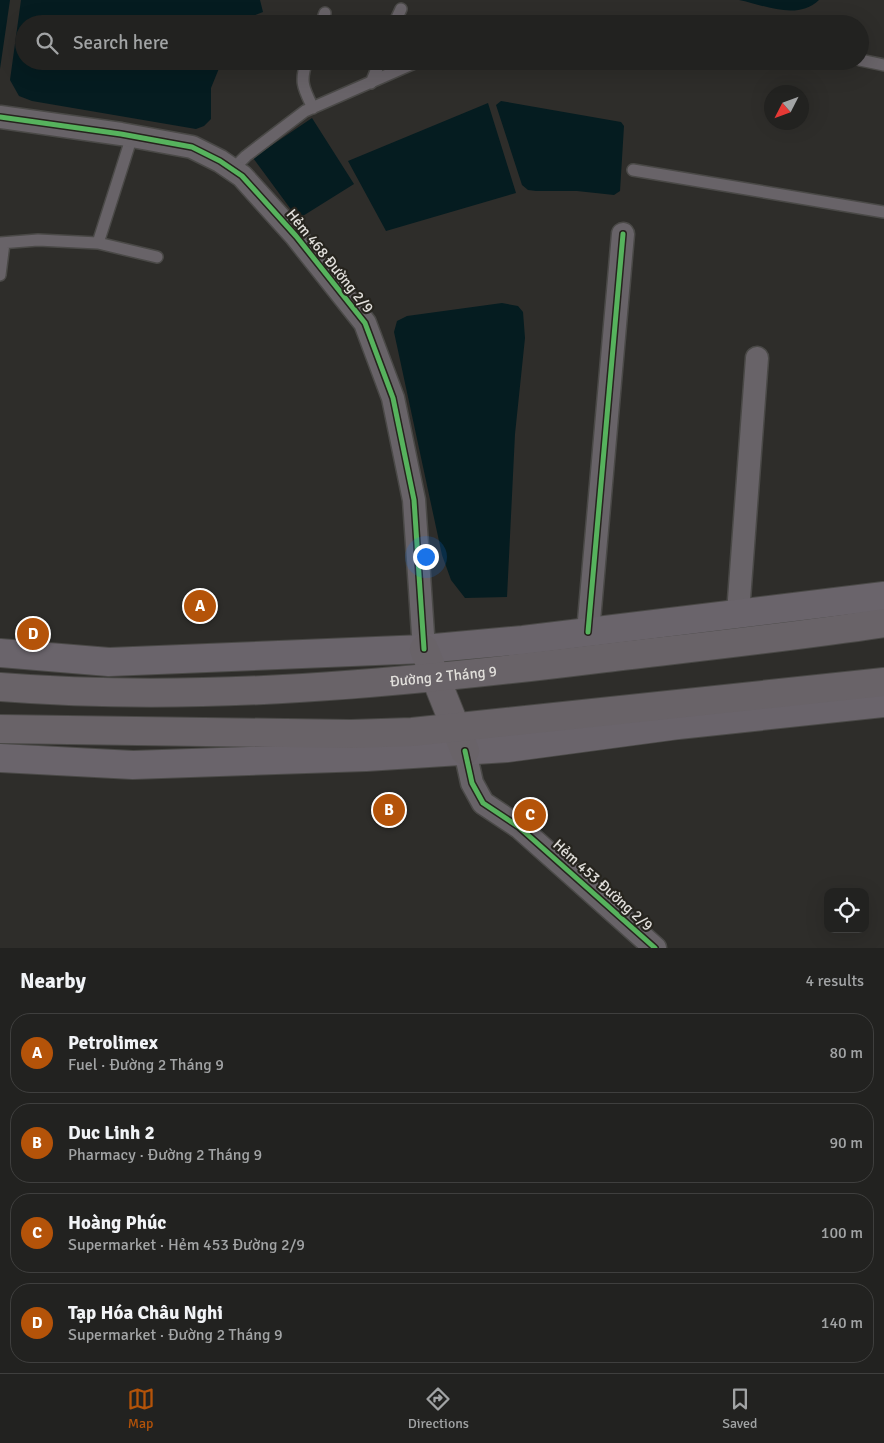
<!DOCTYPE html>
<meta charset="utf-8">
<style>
body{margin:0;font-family:Signika,sans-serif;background:#2a2a29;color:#f1f3f6}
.controls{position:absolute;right:15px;bottom:15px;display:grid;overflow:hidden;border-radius:10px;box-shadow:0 5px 20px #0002}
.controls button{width:45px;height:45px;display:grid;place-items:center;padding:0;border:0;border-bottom:1px solid #3f3f3e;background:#222220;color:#f1f3f6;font:25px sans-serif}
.compass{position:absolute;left:764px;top:85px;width:45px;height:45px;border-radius:50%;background:#222220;box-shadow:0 5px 20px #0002;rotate:228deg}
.you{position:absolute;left:425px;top:556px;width:18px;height:18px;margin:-12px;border:4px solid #fff;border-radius:50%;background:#1a73e8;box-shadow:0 0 0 8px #1a73e833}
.badge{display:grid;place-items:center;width:32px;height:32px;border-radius:50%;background:#b45309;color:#fff;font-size:16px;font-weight:700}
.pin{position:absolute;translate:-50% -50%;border:2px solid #fff;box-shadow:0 1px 5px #0006}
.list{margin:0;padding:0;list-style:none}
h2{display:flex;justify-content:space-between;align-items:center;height:65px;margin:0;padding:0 20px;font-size:21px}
h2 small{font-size:16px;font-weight:400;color:#a2a4a5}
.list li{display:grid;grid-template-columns:32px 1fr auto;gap:15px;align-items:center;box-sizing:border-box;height:80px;margin:0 10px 10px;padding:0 10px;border:1px solid #3f3f3e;border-radius:20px}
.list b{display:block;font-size:19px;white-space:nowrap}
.list p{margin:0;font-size:16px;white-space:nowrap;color:#a2a4a5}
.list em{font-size:16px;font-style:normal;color:#a2a4a5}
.icon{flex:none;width:28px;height:28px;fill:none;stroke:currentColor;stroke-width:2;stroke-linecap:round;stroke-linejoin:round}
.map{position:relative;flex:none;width:884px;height:948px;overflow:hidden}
.search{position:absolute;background:#222220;box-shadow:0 5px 20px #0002;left:15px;right:15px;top:15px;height:55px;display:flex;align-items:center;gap:12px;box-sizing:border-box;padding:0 18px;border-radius:28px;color:#a2a4a5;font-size:19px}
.sheet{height:425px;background:#222220}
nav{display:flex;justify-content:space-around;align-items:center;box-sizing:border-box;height:70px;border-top:1px solid #3f3f3e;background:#222220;font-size:14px;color:#a2a4a5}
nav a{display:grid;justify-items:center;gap:2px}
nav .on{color:#b45309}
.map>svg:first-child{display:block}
.water{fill:#051c20}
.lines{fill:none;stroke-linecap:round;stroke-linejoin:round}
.service-casing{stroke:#4a4947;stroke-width:14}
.minor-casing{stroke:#4a4947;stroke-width:25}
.secondary-casing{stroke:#4a4947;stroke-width:30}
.primary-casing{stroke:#4a4947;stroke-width:30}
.service{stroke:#686368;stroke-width:11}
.minor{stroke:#686368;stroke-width:22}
.secondary{stroke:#6a646b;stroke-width:28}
.primary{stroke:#696368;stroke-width:28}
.cycleway-casing{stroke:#26241e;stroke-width:8}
.cycleway{stroke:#56b35d;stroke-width:5}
.labels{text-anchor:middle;stroke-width:4.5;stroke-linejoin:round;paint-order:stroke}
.street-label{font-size:15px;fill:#e1dfdb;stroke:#26241e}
</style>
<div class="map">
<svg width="884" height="948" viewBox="0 0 884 948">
<rect width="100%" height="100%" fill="#2e2d2a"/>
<!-- water -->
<path class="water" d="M0 0H10L0 69Z
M21 0H260L263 12 250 17 242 24H24V61H222L211 88V119L204 126 196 129 32 101 19 96 10 80Z
M739 0H819C797 21 764 5 739 0Z
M501 101 621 122 624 126 620 191 614 195 577 191H536L528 190 522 185 496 105Z
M488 103 516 193 386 231 348 161Z
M312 118 354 184 298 219 253 158Z
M502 303 518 306 523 312 525 338 515 434 507 597 465 598 451 580 442 555 394 332 397 321 407 316Z"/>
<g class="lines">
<defs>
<path id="service" d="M321 24 325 13
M394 24 401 9
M860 60 884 65
M307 61C299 82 304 89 313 108
M371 83 380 61
M232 170 246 156 305 111 419 61
M633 170 884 212
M0 243 38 240 98 243 157 257
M98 243 132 136
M0 275 4 243"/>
<path id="minor" d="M0 117 121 134 192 147 220 161 242 176 296 236 365 323 393 398 414 500 424 649
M738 613 757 358
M588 632 623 234
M465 751 472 783 483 803 519 827 655 948"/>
<path id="secondary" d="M0 653 109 662 424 649 523 640 884 596
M0 758 133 765 366 757 507 748 678 725 884 703"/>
<g id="primary">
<path d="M424 649 465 751"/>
<path id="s1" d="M0 687C202 703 404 683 605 658 698 647 791 637 884 623"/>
<path d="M0 729 351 734 412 732 884 682"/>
</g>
</defs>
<!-- service casing -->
<use href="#service" class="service-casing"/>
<!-- minor casing -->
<use href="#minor" class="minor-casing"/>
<!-- secondary casing -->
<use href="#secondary" class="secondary-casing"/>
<!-- primary casing -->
<use href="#primary" class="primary-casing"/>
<!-- service -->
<use href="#service" class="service"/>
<!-- minor -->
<use href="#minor" class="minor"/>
<!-- secondary -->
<use href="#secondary" class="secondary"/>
<!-- primary -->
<use href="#primary" class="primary"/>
<defs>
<path id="cycleway" d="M0 117 121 134 192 147 220 161 242 176 296 236 365 323 393 398 414 500 424 649
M588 632 623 234
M465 751 472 783 483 803 519 827 655 948"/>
</defs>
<!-- cycleway casing -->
<use href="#cycleway" class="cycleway-casing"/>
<!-- cycleway -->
<use href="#cycleway" class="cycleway"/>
</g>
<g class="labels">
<!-- street labels -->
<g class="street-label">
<text transform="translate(330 261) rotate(51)" y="5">Hẻm 468 Đường 2/9</text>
<text dy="5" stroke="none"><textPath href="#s1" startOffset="444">Đường 2 Tháng 9</textPath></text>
<text transform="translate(603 885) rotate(42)" y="5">Hẻm 453 Đường 2/9</text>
</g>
</g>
</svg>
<div class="controls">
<button><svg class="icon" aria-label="locate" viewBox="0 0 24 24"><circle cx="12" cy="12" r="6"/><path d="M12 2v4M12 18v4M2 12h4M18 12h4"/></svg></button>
</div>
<svg class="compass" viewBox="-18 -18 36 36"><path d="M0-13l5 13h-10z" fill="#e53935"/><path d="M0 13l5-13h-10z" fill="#a2a4a5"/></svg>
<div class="you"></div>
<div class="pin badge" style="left:200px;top:606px">A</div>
<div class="pin badge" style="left:389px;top:810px">B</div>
<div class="pin badge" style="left:530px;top:815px">C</div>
<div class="pin badge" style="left:33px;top:634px">D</div>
<div class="search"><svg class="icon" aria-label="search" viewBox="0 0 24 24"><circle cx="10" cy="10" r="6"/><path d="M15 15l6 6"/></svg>Search here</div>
</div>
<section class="sheet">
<h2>Nearby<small>4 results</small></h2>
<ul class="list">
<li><span class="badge">A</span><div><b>Petrolimex</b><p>Fuel · Đường 2 Tháng 9</p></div><em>80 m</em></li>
<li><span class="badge">B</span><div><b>Duc Linh 2</b><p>Pharmacy · Đường 2 Tháng 9</p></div><em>90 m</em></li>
<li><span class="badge">C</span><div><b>Hoàng Phúc</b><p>Supermarket · Hẻm 453 Đường 2/9</p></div><em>100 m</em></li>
<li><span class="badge">D</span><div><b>Tạp Hóa Châu Nghi</b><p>Supermarket · Đường 2 Tháng 9</p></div><em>140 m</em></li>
</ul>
</section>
<nav>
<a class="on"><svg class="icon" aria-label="map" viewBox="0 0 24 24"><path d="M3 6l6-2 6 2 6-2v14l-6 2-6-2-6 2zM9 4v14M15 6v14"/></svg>Map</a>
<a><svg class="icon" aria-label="directions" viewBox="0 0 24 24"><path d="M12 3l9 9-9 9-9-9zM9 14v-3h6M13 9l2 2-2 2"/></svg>Directions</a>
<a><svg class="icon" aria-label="saved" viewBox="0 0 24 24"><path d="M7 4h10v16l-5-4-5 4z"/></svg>Saved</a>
</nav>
